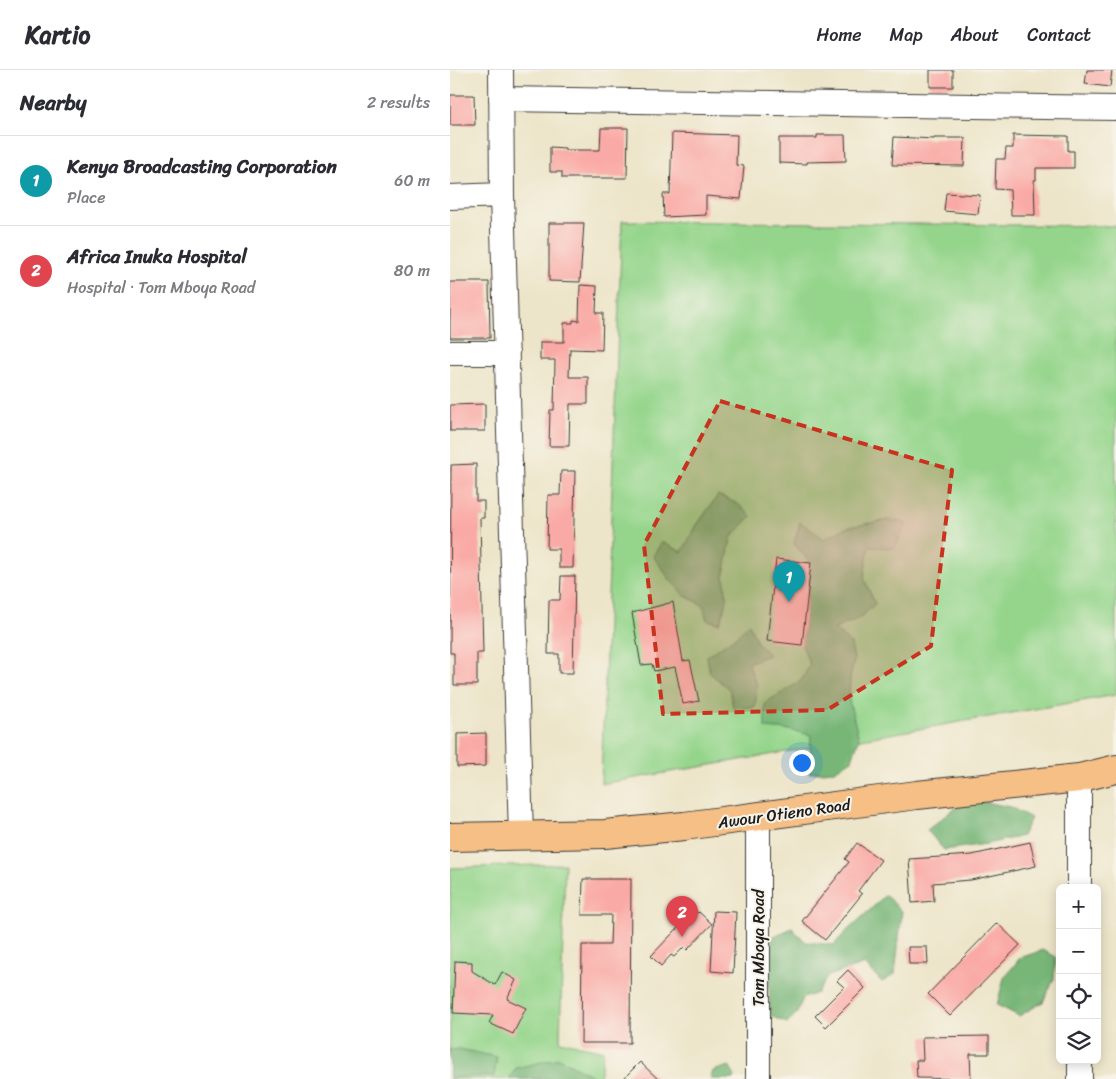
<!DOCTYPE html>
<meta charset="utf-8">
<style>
body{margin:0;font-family:Sriracha,sans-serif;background:#f7f7f7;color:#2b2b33}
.controls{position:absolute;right:15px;bottom:15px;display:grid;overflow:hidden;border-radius:8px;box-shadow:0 2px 12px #0003}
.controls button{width:45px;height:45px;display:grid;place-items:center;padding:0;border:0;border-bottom:1px solid #e1e1e2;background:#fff;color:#2b2b33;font:25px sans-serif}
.you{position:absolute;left:351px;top:692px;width:18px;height:18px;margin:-12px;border:4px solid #fff;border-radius:50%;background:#1a73e8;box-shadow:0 0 0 8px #1a73e833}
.badge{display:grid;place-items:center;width:32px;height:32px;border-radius:50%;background:#c8321e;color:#fff;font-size:16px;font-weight:700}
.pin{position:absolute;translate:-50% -41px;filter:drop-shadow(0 1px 2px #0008)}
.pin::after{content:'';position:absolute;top:26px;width:18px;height:15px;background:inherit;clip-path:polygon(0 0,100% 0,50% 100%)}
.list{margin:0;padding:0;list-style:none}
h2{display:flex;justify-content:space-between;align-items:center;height:65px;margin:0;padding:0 20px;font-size:21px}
h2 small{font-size:16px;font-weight:400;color:#7c7c81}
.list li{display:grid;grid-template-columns:32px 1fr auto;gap:15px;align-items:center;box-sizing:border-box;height:90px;padding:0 20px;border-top:1px solid #e1e1e2}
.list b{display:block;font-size:19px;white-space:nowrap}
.list p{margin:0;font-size:16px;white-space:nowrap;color:#7c7c81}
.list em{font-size:16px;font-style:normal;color:#7c7c81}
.icon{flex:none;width:28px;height:28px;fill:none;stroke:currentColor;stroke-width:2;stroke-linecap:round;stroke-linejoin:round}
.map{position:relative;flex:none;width:666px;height:1009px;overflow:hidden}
header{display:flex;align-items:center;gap:30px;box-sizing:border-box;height:70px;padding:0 25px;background:#fff;border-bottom:1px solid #e1e1e2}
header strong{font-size:24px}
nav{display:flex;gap:28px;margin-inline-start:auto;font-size:18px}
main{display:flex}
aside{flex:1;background:#fff}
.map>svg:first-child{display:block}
.green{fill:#94d58b;stroke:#587854}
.forest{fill:#77b677;stroke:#4a694a}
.building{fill:#faaaa6}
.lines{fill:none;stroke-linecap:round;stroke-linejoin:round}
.minor-casing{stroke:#3b3a36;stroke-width:26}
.major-casing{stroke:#3b3a36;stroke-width:30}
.minor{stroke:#fff;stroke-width:24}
.major{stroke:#f5bf86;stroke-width:28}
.marked{fill:#c8321e;fill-opacity:0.2;stroke:#c8321e;stroke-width:4;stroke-dasharray:10 6;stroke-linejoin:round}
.labels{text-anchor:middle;stroke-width:4;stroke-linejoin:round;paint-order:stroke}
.street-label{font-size:16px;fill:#1c1c1c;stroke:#f7f3e8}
</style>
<header>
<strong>Kartio</strong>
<nav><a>Home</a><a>Map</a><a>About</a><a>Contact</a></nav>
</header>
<main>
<aside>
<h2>Nearby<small>2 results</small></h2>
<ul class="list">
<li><span class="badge" style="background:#0f9aa8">1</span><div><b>Kenya Broadcasting Corporation</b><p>Place</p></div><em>60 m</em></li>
<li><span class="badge" style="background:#e0444e">2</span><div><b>Africa Inuka Hospital</b><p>Hospital · Tom Mboya Road</p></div><em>80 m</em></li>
</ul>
</aside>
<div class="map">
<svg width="666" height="1009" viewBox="0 0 666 1009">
<rect width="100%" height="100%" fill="#f7f3e8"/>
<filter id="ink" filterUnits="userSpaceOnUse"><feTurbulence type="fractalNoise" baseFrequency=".02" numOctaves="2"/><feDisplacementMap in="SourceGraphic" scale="10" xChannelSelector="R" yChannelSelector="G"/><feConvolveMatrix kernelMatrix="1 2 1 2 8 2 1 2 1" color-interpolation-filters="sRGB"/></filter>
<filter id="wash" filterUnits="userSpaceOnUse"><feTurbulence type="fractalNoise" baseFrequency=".0096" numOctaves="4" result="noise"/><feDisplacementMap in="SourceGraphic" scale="20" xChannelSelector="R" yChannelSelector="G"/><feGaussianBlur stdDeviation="1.12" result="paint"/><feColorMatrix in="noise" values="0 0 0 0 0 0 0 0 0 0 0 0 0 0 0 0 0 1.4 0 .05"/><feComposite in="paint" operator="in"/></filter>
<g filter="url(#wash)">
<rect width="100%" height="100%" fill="#ede5c9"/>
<!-- green -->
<path class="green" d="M172 151 666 156V625L151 714Z
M115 794 110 971 153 981 150 1009H0V798Z"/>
<!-- forest -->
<path class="forest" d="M268 425 288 434 301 446 281 468 274 505 277 530 270 553 257 550 253 535 235 526 221 511 203 486 212 472 232 482 247 455Z
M438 450 457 453 445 478 419 477 414 508 425 534 411 547 384 559 401 574 404 590 400 609 399 630 409 669 402 690 384 701 359 703 361 665 340 660 315 658V633L351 611 360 595 352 575 361 493 344 474 350 452 374 469 398 457Z
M299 554 307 572 319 585 298 593 307 616 305 637 283 638 280 620 260 603 257 586 285 567Z
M529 731 560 737 581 748 572 766 536 774 494 780 477 760 505 738Z
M435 825 452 841 445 904 432 912 415 894 378 906 367 923 353 928 347 943 337 953 321 946C318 919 319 894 322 867L342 858 356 872 384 875C399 856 419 843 435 825Z
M593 880 606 887 604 909 593 932 569 946 547 935 554 908 570 888Z
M10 979 47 987 44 1006 4 1007 0 1009V980Z
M109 988 146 1008H161V1009H59L66 998Z
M279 996 284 1005 283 1009H260L263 1001Z"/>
<g id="blocks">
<!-- building -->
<path class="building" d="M480 0H503V17H480Z
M637 0H662L660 17 635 14Z
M0 25H24L25 55H0Z
M151 58H178L177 108H112V102H100V77L115 78V80H150Z
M222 63 287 65 286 95 294 96 291 129 256 126V145L214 147 213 124H220Z
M367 65H395L396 91 357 92V94L329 93V68H367Z
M563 65 618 66V81H624V98H586V110H584L585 145H561L560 120 545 119 546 89H555L556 78H563Z
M444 67 484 69V68H515L514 96 442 95Z
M496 123 530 125 528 144 494 141Z
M99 153H134L130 212 99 211Z
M0 212H39L40 268H0Z
M130 215 147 216 146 243H153L152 280 120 279 119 307H138V334H120L119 376H99L100 340H104L105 290H90V272H114V253H123V250L129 251Z
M35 334V361H0V335Z
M26 394V431H34V448H30L33 583H27V615H4V583H0L1 395Z
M111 401H125L123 498H109V479H97L98 425H110Z
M326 489 361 493 352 575 317 571Z
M111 506H125L123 603H109V584H98L99 530H110Z
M223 532 233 591 240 590 249 631 233 634 225 597 204 601 202 594 191 595 182 543Z
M36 663V696L7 697V664Z
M580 772 586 796 521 810 483 813 484 831 462 833 459 789 522 785Z
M407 773 431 790 408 821 412 824 375 870 352 851 399 792 395 789Z
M133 809H181L180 973H131L132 875H160L161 845H132Z
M245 840 248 843 249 842 262 854 237 880 234 877 224 887 221 885 211 896 201 886Z
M264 841 286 842 283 903 261 901Z
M547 853 570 875 500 946 478 924Z
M458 877H477L478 894H459Z
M5 891 22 892V901L45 915 52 902 66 910 57 929 76 938 63 964 39 953 43 945 3 943Z
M398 900 415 918 376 957 365 946 394 917 387 911Z
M539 966V984H520L521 1009 467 1008 466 990H473L472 967Z
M190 992 208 1009H173Z"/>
</g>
</g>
<g filter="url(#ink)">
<use href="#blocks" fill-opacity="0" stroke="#3b3a36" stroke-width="1"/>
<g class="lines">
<defs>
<path id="minor" d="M51 0 52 125 71 766
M51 29 666 38
M0 127 52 125
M0 283H57
M629 708V818
M308 747V1009
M630 990V1009"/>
<path id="major" d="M0 767 155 764 234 756 467 725 629 708 666 699"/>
</defs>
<!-- minor casing -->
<use href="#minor" class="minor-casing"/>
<!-- major casing -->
<use href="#major" class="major-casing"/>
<!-- minor -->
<use href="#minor" class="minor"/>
<!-- major -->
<use href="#major" class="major"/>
</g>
</g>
<!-- marked area -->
<path class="marked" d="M270 331 502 400 481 576 377 640 213 644 194 475Z"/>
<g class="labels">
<!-- street labels -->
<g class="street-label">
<text transform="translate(334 743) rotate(-8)" y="6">Awour Otieno Road</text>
<text transform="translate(308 878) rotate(-90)" y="6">Tom Mboya Road</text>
</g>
</g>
</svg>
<div class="controls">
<button>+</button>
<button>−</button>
<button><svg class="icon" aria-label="locate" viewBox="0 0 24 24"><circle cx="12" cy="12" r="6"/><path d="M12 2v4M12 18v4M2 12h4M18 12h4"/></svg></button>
<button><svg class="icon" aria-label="layers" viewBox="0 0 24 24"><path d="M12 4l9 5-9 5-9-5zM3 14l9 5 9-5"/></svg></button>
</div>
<div class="you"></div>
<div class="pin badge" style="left:339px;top:532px;background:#0f9aa8">1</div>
<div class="pin badge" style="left:232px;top:867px;background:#e0444e">2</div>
</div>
</main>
